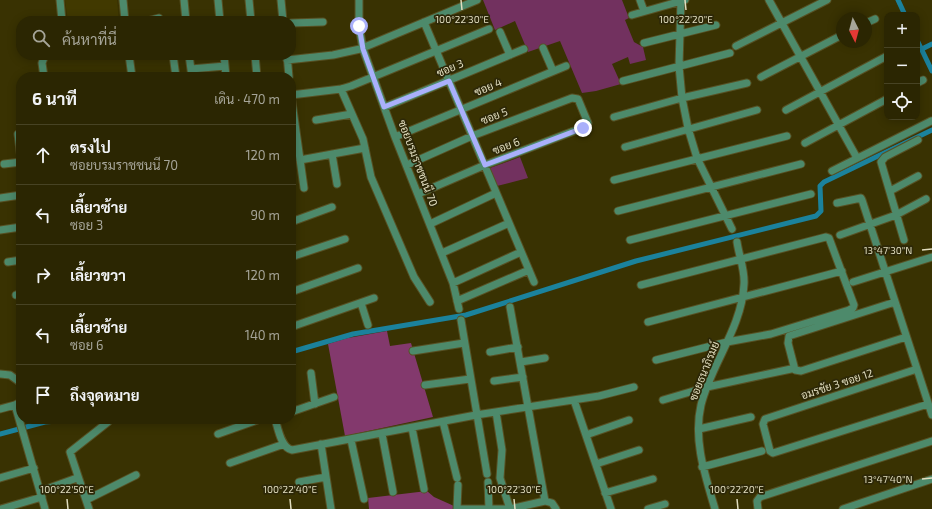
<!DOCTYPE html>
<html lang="th">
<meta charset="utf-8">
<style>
body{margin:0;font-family:"Exo 2",Sarabun,sans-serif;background:#373211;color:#f1f3f6}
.controls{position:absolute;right:12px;top:12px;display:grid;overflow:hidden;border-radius:8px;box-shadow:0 2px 10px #0003}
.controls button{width:36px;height:36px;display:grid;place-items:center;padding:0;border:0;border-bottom:1px solid #474324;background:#2b2602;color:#f1f3f6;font:20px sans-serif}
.compass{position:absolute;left:836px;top:12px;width:36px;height:36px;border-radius:50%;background:#2b2602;box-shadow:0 2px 10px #0003;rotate:174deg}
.stop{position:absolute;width:12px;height:12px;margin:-9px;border:3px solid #aab0fb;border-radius:50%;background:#fff}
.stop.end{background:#aab0fb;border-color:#fff;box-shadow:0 1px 4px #0008}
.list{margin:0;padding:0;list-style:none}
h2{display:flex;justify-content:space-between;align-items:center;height:52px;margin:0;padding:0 16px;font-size:17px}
h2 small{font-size:13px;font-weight:400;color:#a6a599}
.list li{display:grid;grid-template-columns:26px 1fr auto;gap:12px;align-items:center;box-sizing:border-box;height:60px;padding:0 16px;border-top:1px solid #474324}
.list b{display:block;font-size:15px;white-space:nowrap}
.list p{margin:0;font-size:13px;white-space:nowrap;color:#a6a599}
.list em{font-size:13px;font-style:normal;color:#a6a599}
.icon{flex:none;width:22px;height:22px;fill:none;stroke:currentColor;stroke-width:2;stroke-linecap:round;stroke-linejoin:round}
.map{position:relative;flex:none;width:932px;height:509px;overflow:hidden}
.search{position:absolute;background:#2b2602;box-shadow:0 2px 10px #0003;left:16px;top:16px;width:280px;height:44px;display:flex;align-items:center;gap:10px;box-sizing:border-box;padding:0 14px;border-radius:16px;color:#a6a599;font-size:15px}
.panel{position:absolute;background:#2b2602;box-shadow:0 2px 10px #0003;left:16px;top:72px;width:280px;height:352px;border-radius:16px}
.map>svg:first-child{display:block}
.built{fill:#413900}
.green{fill:#72315f}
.forest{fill:#83396d}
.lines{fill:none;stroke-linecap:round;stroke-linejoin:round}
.canal{stroke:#1b829c;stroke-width:5}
.minor-casing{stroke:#575124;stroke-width:9}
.minor{stroke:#4d8a6b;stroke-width:7}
.route{stroke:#aab0fb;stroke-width:5}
.ticks{fill:none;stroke:#e1ddbf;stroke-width:1.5}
.labels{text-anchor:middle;stroke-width:3.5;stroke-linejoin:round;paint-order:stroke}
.street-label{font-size:11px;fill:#e1ddbf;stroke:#2d2808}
.ticks-label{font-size:10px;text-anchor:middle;fill:#e1ddbf;stroke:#2d2808;stroke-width:3.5;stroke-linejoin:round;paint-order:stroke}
</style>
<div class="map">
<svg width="932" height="509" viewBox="0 0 932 509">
<rect width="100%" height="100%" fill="#393202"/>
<!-- built -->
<path class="built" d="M65 0H117L119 21H68Z"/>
<!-- green -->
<path class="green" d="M483 0H622L629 18 625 20 634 42 643 47 646 60 630 64 628 57 612 64 621 84 596 91 582 93 560 41 528 52 515 21 495 30Z
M520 157 528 178 497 186 490 168Z"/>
<!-- forest -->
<path class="forest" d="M387 331 390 346 411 343 433 417 345 436 328 344 348 338Z
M427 491 434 497 454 506V509H369L368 498Z"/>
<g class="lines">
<!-- canal -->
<path class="canal" d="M898 0 905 15
M917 40 932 71
M922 49 932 44
M291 352 353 334 466 315 636 261 816 216 821 211 820 186 824 182 932 130
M0 434 45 422 57 421 59 419"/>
<defs>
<path id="minor" d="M60 0 62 21
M123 0 125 21
M184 0 186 21
M218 0 220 21
M249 0 251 21
M281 0 283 21
M359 0V26L363 49 395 137 453 283 459 309
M640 0 644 11
M681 0 679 66 682 98 688 128 697 158 732 229
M769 0 857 158
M632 15 685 0
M147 21 159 18
M424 22 534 282
M291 23 323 22
M866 23 875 19
M500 32 510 55
M644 43 716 25
M736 46 827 0
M543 48 553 71
M129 55 132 77
M173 55 176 77
M189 55 192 77
M224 55 226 77
M255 55 257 77
M287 55 289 77
M287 60 333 55 360 49 477 0
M191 69 225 66
M44 77 42 63 45 55
M761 77 842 35
M623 81 730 53
M917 83 923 80
M341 89 363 139 371 177 414 277 430 302
M291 95 341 89 351 86 489 29
M291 95 304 188
M385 107 524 49
M786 110 887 56
M614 117 682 98 747 83
M316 120 352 114
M18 134 21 159
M395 137 566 66
M805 143 887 99
M625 147 757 110
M332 154 337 184
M300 160 365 148
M4 164 21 162
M407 165 472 136 572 98 578 99 588 123 587 126 485 165 418 194
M832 171 931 121
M614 180 787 136
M890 191 918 176
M0 198 21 195
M837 203 861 198 862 200 932 415
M618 211 801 164
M291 222 332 207
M430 224 496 193
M0 230 21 227
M840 235 896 215 926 199
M630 240 811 194
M904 240 881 162 885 157 918 140
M442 253 509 223
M291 257 345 239
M8 262 21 260
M853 282 932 257
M453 283 521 252
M641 285 826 237 829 238 854 305 853 308 849 310 771 334 727 342 656 360
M291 292 358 268
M16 295 21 294
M457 301 529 270
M895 302 789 336 788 343 795 370 801 371 906 337
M361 303 368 325
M461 320 487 474
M648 322 842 271
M291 327 374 298
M413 351 464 343
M490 352 518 347
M521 362 545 358
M917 369 765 419 763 424 770 451 773 453 928 404
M311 373 315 404
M0 374 10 375 21 383
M494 381 523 377
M425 385 470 379
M574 400 611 509
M663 400 707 387 791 369
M15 405 45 509
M0 409 15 405 21 402
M291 412 334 397
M496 412 502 450 500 478 510 509
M275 419C278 428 281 448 292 450L476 415 599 396 634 387
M443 422 457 478
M412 428 424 489
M699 429 751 417
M218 434 260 419
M382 434 393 492
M586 435 629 420
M351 440 364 499
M321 444 331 509
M230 463 284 444
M596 464 639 450
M702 467 762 451
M0 478 34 468
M299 482 326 477
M488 482 489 509
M41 491 77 478
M605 493 653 479
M86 500 136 475
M545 501 552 503 556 509
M1 509 42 497
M89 509 70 452 108 422
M457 509H507
M457 509 458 485
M510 509 545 501 510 307
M648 509 665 504
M715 509C705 475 693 440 701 405 711 364 742 328 744 284 745 270 739 256 737 242
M758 509 757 501 760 497 932 441
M843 509 932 479"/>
</defs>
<!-- minor casing -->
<use href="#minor" class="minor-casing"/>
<!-- minor -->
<use href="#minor" class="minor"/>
</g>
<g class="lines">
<!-- route -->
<path class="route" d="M359 26 363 49 384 107 449 81 485 165 583 128"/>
</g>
<!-- ticks -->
<path class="ticks" d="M461 0 462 10M685 0 686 10M922 250 932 249M922 479 932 478M67 499 68 509M290 499 291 509M514 499 515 509M737 499 738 509"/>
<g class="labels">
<!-- street labels -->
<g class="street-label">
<text transform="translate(450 68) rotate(-23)" y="4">ซอย 3</text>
<text transform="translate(488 87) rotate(-23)" y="4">ซอย 4</text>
<text transform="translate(494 116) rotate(-21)" y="4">ซอย 5</text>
<text transform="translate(506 146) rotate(-21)" y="4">ซอย 6</text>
<text transform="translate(418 163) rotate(69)" y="4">ซอยบรมราชชนนี 70</text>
<text transform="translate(704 371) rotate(-68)" y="4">ซอยธนาภิรมย์</text>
<text transform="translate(837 384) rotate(-18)" y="4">อมรชัย 3 ซอย 12</text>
</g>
</g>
<g class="ticks-label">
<text x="462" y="23">100°22'30"E</text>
<text x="686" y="23">100°22'20"E</text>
<text x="888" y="254">13°47'30"N</text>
<text x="888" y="483">13°47'40"N</text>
<text x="67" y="493">100°22'50"E</text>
<text x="290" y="493">100°22'40"E</text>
<text x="514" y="493">100°22'30"E</text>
<text x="737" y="493">100°22'20"E</text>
</g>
</svg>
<div class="controls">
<button>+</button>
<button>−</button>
<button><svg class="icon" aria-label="locate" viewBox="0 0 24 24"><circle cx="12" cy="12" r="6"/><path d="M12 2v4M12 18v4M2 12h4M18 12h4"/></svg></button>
</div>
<svg class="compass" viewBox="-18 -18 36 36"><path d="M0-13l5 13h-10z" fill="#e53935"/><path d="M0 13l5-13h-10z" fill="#a6a599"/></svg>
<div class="stop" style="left:359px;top:26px"></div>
<div class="stop end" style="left:583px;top:128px"></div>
<div class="search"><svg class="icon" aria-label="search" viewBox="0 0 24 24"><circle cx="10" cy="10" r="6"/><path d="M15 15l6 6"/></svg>ค้นหาที่นี่</div>
<section class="panel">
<h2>6 นาที<small>เดิน · 470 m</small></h2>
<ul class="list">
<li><svg class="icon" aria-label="ahead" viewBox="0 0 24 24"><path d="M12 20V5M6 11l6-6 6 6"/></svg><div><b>ตรงไป</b><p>ซอยบรมราชชนนี 70</p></div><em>120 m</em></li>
<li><svg class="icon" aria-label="left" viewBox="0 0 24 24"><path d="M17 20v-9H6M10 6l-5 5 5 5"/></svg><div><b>เลี้ยวซ้าย</b><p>ซอย 3</p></div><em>90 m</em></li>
<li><svg class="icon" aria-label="right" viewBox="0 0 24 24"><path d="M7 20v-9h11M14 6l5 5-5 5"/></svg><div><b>เลี้ยวขวา</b></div><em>120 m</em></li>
<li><svg class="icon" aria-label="left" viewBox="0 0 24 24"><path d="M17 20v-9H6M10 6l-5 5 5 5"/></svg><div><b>เลี้ยวซ้าย</b><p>ซอย 6</p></div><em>140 m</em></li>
<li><svg class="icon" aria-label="arrive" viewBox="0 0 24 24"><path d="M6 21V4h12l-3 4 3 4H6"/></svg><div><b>ถึงจุดหมาย</b></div></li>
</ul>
</section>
</div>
